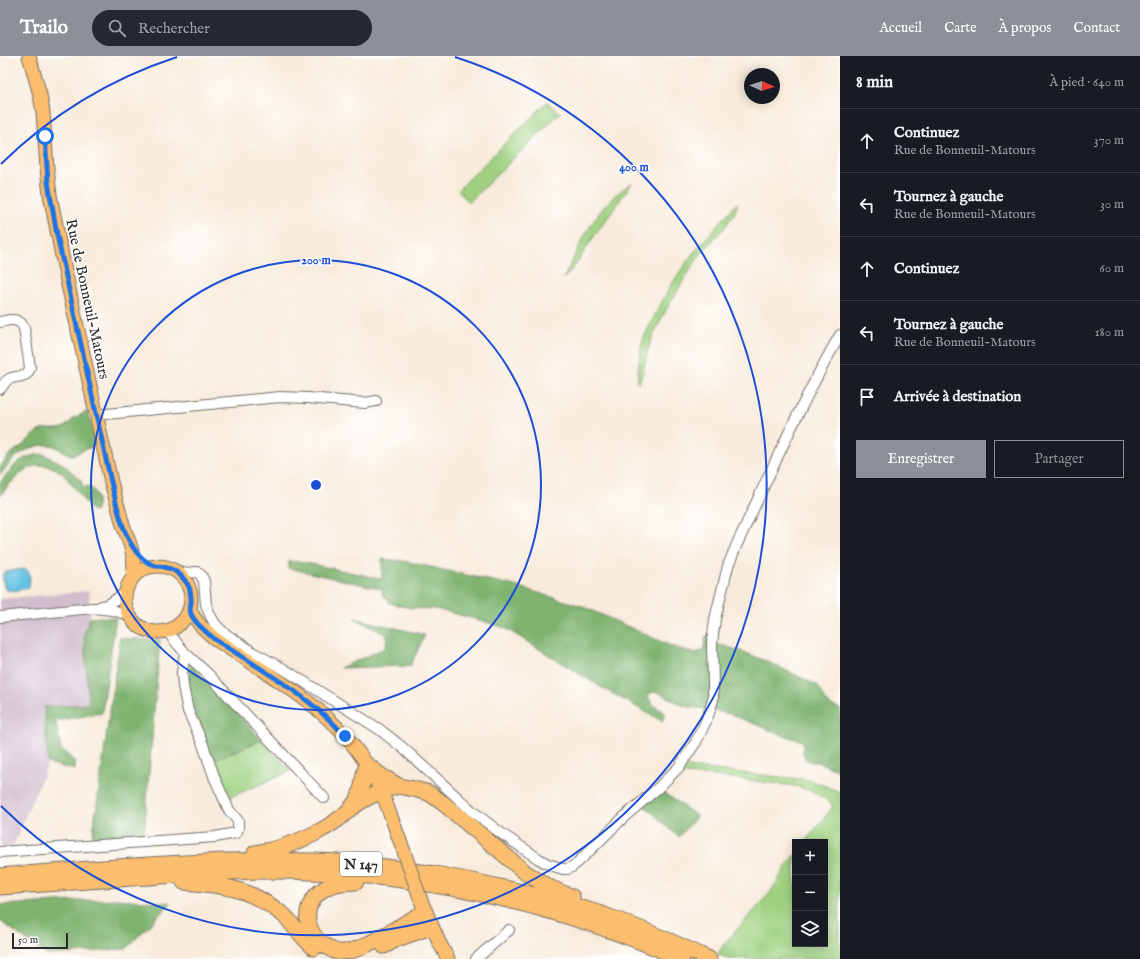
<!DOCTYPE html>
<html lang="fr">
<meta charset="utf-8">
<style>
body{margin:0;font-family:"IM FELL English",serif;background:#242831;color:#f1f3f6}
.controls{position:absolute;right:12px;bottom:12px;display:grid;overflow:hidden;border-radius:0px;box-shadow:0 2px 10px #0003}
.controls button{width:36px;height:36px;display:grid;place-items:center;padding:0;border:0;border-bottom:1px solid #363941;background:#171b24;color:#f1f3f6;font:20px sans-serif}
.compass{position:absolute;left:744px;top:12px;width:36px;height:36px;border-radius:50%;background:#171b24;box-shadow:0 2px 10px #0003;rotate:93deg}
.scale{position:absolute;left:12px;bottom:10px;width:56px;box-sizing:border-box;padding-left:4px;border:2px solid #2b2b2b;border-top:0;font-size:11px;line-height:14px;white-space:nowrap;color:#2b2b2b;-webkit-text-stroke:3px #fff;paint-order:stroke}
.stop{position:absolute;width:12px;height:12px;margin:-9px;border:3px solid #1a73e8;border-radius:50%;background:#fff}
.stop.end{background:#1a73e8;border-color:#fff;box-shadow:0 1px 4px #0008}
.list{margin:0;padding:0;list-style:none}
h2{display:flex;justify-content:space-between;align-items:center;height:52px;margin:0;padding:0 16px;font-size:17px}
h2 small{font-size:13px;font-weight:400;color:#9ea1a6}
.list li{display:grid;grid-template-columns:26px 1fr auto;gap:12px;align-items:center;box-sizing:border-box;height:64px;padding:0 16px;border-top:1px solid #363941}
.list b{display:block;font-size:15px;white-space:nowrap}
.list p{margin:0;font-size:13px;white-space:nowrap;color:#9ea1a6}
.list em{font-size:13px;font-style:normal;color:#9ea1a6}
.actions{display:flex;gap:8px;padding:12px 16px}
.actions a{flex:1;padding:9px 0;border:1px solid #8c9099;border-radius:0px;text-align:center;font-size:14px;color:#8c9099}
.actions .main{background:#8c9099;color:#fff}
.icon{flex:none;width:22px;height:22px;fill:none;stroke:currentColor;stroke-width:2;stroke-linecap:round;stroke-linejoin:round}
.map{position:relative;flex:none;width:840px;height:903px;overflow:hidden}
header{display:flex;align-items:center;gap:24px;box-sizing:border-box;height:56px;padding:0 20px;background:#8c9099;color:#fff}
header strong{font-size:19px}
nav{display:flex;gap:22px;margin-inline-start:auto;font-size:14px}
.search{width:280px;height:36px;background:#242831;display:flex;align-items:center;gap:10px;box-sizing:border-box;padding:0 14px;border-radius:22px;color:#9ea1a6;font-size:15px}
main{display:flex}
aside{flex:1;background:#171b24}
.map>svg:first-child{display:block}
.industrial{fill:#d1bdcc}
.green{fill:#9fd181;stroke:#657e56}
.forest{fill:#7fb36f;stroke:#556f4d}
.water{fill:#63c2e1;stroke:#477686}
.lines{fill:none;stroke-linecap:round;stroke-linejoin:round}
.minor-casing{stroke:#736e69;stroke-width:12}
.major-casing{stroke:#736e69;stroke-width:15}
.highway-casing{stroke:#736e69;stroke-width:17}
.minor{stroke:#fff;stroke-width:10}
.major{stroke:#fbbe6e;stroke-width:13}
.highway{stroke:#fbbe6e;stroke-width:15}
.major-bridge-casing{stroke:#736e69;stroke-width:15;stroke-linecap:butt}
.major-bridge{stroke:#fbbe6e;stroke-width:13}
.route{stroke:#1a73e8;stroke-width:5}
.ring{fill:none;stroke:#1d4ed8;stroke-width:2}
.labels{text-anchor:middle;stroke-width:3;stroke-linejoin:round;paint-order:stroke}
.shield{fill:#fff;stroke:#6b6b6b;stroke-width:1}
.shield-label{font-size:14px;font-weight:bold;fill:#2b2b2b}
.street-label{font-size:15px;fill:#2b2b2b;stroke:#fff}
.centre{fill:#1d4ed8;stroke:#fff;stroke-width:2}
.ring-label{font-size:12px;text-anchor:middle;font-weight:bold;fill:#1d4ed8;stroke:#fff;stroke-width:3;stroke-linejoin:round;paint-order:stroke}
</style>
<header>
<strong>Trailo</strong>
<div class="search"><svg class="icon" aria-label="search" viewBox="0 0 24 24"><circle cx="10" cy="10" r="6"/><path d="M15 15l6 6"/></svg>Rechercher</div>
<nav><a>Accueil</a><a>Carte</a><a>À propos</a><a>Contact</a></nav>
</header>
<main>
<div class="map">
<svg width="840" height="903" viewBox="0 0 840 903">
<rect width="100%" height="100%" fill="#fff"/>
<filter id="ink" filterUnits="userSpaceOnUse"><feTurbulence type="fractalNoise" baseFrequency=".025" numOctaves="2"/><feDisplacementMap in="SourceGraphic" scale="8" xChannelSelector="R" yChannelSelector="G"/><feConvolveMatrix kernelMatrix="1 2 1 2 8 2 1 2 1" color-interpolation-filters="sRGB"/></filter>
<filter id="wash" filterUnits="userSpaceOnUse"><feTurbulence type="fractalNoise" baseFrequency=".012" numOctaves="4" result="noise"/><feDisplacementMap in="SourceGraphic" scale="16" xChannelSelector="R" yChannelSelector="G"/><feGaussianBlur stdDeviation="0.9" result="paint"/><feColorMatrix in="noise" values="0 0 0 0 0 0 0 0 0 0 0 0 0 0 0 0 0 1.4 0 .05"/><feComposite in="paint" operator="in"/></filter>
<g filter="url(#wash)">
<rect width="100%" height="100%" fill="#f8ebdb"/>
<!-- industrial -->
<path class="industrial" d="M89 535 90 562 84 579 89 648 44 651 48 707 10 797 0 799V543Z"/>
<!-- green -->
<path class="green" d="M547 46 560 57 469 146 458 134Z
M632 127 593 182 573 212 564 222C581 187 596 148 632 127Z
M737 147C739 160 709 187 701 198 691 211 683 225 675 239 665 255 656 271 650 288 645 301 645 316 638 328V314L641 293 644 281 655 259 672 228 690 201Z
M262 684 291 715 228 742 212 704Z
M687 711 810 724 840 736V903H729L718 898 724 888 770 837 786 811 795 799V888H825V786H805L832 752V749L829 745 809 734 795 730 716 720 680 718Z"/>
<!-- forest -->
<path class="forest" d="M88 355 96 389 73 399C67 399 60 392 53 390 41 386 24 394 15 402 10 407 5 413 0 419V411L9 399 23 389 35 377 43 373H57L63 372 76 361Z
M43 398 63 408 81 424 83 432 88 430C97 434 99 446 96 455L94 456C87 451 82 441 77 435 72 429 67 421 61 416 34 398 16 420 0 440 0 436 0 430 0 427 2 423 6 420 8 417 19 403 26 400 43 398Z
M382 503 404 505 515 530 582 550 671 590 693 597 703 595 706 580 708 579 713 578 712 587C749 595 783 613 817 629 825 640 824 649 840 653V715L817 706H810L806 703 803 697V685L782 679 730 658 711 654 684 650 658 636 648 637C648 648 658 652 666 658L662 665 604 633 505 572 480 564 435 553 411 552 389 547 388 543 383 540 382 533 288 512 289 505 302 506 382 523Z
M99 561 116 562 102 657 56 665 61 693 75 706V714L48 707 44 651 89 648 84 579 90 562Z
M354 562 425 579 410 610 340 612 385 592 387 579Z
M120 582 160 584 144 779 92 783Z
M191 608 262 684 212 704 189 645 186 629Z
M658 732 697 760 679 781 640 746Z
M115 843 171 847 126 893 47 899 0 865V849Z"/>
<!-- water -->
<path class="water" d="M26 513C31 517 30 525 29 531 23 534 11 536 5 533L3 524V517L8 515Z"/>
</g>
<g filter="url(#ink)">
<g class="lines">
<defs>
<path id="minor" d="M0 266C10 264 19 261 24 272L30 311C28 323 17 319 9 323 5 325 3 330 0 333
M96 359 280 341 308 342 365 347 376 345
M181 519 185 517 197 516 201 519 204 525 206 548 210 559 215 568 224 577 254 597 282 612 379 673 403 692 472 755 502 778 539 803 548 808 563 813H567L572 811 578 806 624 761 658 732 679 711 696 686 707 663 713 644V629L712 587 715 563 728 510 737 488C770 418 801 346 840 279
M99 551 109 548 125 537
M0 561 93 552 112 554 129 559
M167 575 185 597 208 618 324 742
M0 796 215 781 236 777 238 773V765L229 754 215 723 202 686 188 655 183 630 182 616 185 597
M476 903 509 874"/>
<path id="major" d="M29 0 40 39 43 56 47 112 50 139 65 215 111 426C115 440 119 454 123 469 130 489 136 499 133 521
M125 543a33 33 0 1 1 66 0a33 33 0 1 1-66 0Z
M190 554C196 567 204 573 215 583 270 620 331 651 367 709 384 735 392 765 403 793
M422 847 439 886 448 903"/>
<path id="highway" d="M353 751C365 742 384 733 399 730
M255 797C286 793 342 771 358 742 364 731 362 719 367 709L383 721 399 730 414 733 429 737 443 747 526 817 551 832 572 841
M0 820C105 812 211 802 316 805 356 806 396 812 435 818 490 828 545 840 598 857 636 870 673 886 709 903
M184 826C223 829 250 832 282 858 287 861 291 867 295 872 301 879 307 885 314 892
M356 826C345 826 331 827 321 835 299 852 306 880 329 892 333 895 338 897 343 896 351 896 360 892 366 889 387 879 406 866 425 856
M0 831C44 828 88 825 132 822 178 819 223 815 268 815 411 815 552 846 682 903
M384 890 397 883 431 871"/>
</defs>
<!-- minor casing -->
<use href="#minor" class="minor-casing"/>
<!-- major casing -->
<use href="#major" class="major-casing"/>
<!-- highway casing -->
<use href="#highway" class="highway-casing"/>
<!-- minor -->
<use href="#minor" class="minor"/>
<!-- major -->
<use href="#major" class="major"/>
<!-- highway -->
<use href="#highway" class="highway"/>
<defs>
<path id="major-bridge" d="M403 793 422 847"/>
</defs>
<!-- major-bridge casing -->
<use href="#major-bridge" class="major-bridge-casing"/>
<!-- major-bridge -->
<use href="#major-bridge" class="major-bridge"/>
</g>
</g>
<g class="lines" filter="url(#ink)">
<!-- route -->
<path class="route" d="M45 80 48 126 57 179 111 426C118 453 125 499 155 510 158 510 161 510 164 511 173 513 181 518 186 526 190 531 191 537 191 543 192 547 190 549 190 553 190 564 207 576 214 583 259 612 310 640 345 680"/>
</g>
<!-- distance rings -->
<g class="ring">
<circle cx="316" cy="429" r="225"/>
<path d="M1 108A450 450 0 0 1 177 1M455 1A450 450 0 1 1 1 750"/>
</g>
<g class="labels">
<!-- shield labels -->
<rect class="shield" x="340" y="796" width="42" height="24" rx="3"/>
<g class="shield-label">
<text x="361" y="813">N 147</text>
</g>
<!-- street labels -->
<g class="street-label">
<text transform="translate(88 243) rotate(78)" y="5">Rue de Bonneuil-Matours</text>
</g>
</g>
<circle cx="316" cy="429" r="6" class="centre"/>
<g class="ring-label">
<text x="634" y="115">400 m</text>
<text x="316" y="208">200 m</text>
</g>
</svg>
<div class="controls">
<button>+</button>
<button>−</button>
<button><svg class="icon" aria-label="layers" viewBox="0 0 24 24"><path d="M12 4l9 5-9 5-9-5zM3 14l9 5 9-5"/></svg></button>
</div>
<svg class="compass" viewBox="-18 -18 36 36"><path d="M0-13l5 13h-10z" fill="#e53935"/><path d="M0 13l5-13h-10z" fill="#9ea1a6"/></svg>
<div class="scale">50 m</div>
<div class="stop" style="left:45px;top:80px"></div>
<div class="stop end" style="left:345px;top:680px"></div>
</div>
<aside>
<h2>8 min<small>À pied · 640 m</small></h2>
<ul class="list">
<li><svg class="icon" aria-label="ahead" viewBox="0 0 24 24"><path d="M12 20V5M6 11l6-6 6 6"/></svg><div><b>Continuez</b><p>Rue de Bonneuil-Matours</p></div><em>370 m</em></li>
<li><svg class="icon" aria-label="left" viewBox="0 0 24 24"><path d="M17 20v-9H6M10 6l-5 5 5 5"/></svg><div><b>Tournez à gauche</b><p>Rue de Bonneuil-Matours</p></div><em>30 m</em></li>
<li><svg class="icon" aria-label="ahead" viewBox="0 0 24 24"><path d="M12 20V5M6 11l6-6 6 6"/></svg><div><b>Continuez</b></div><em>60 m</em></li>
<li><svg class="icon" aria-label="left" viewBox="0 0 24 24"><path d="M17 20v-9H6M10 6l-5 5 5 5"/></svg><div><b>Tournez à gauche</b><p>Rue de Bonneuil-Matours</p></div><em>180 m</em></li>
<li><svg class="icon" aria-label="arrive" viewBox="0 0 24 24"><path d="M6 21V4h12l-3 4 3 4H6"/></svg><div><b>Arrivée à destination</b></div></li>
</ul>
<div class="actions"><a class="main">Enregistrer</a><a>Partager</a></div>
</aside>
</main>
